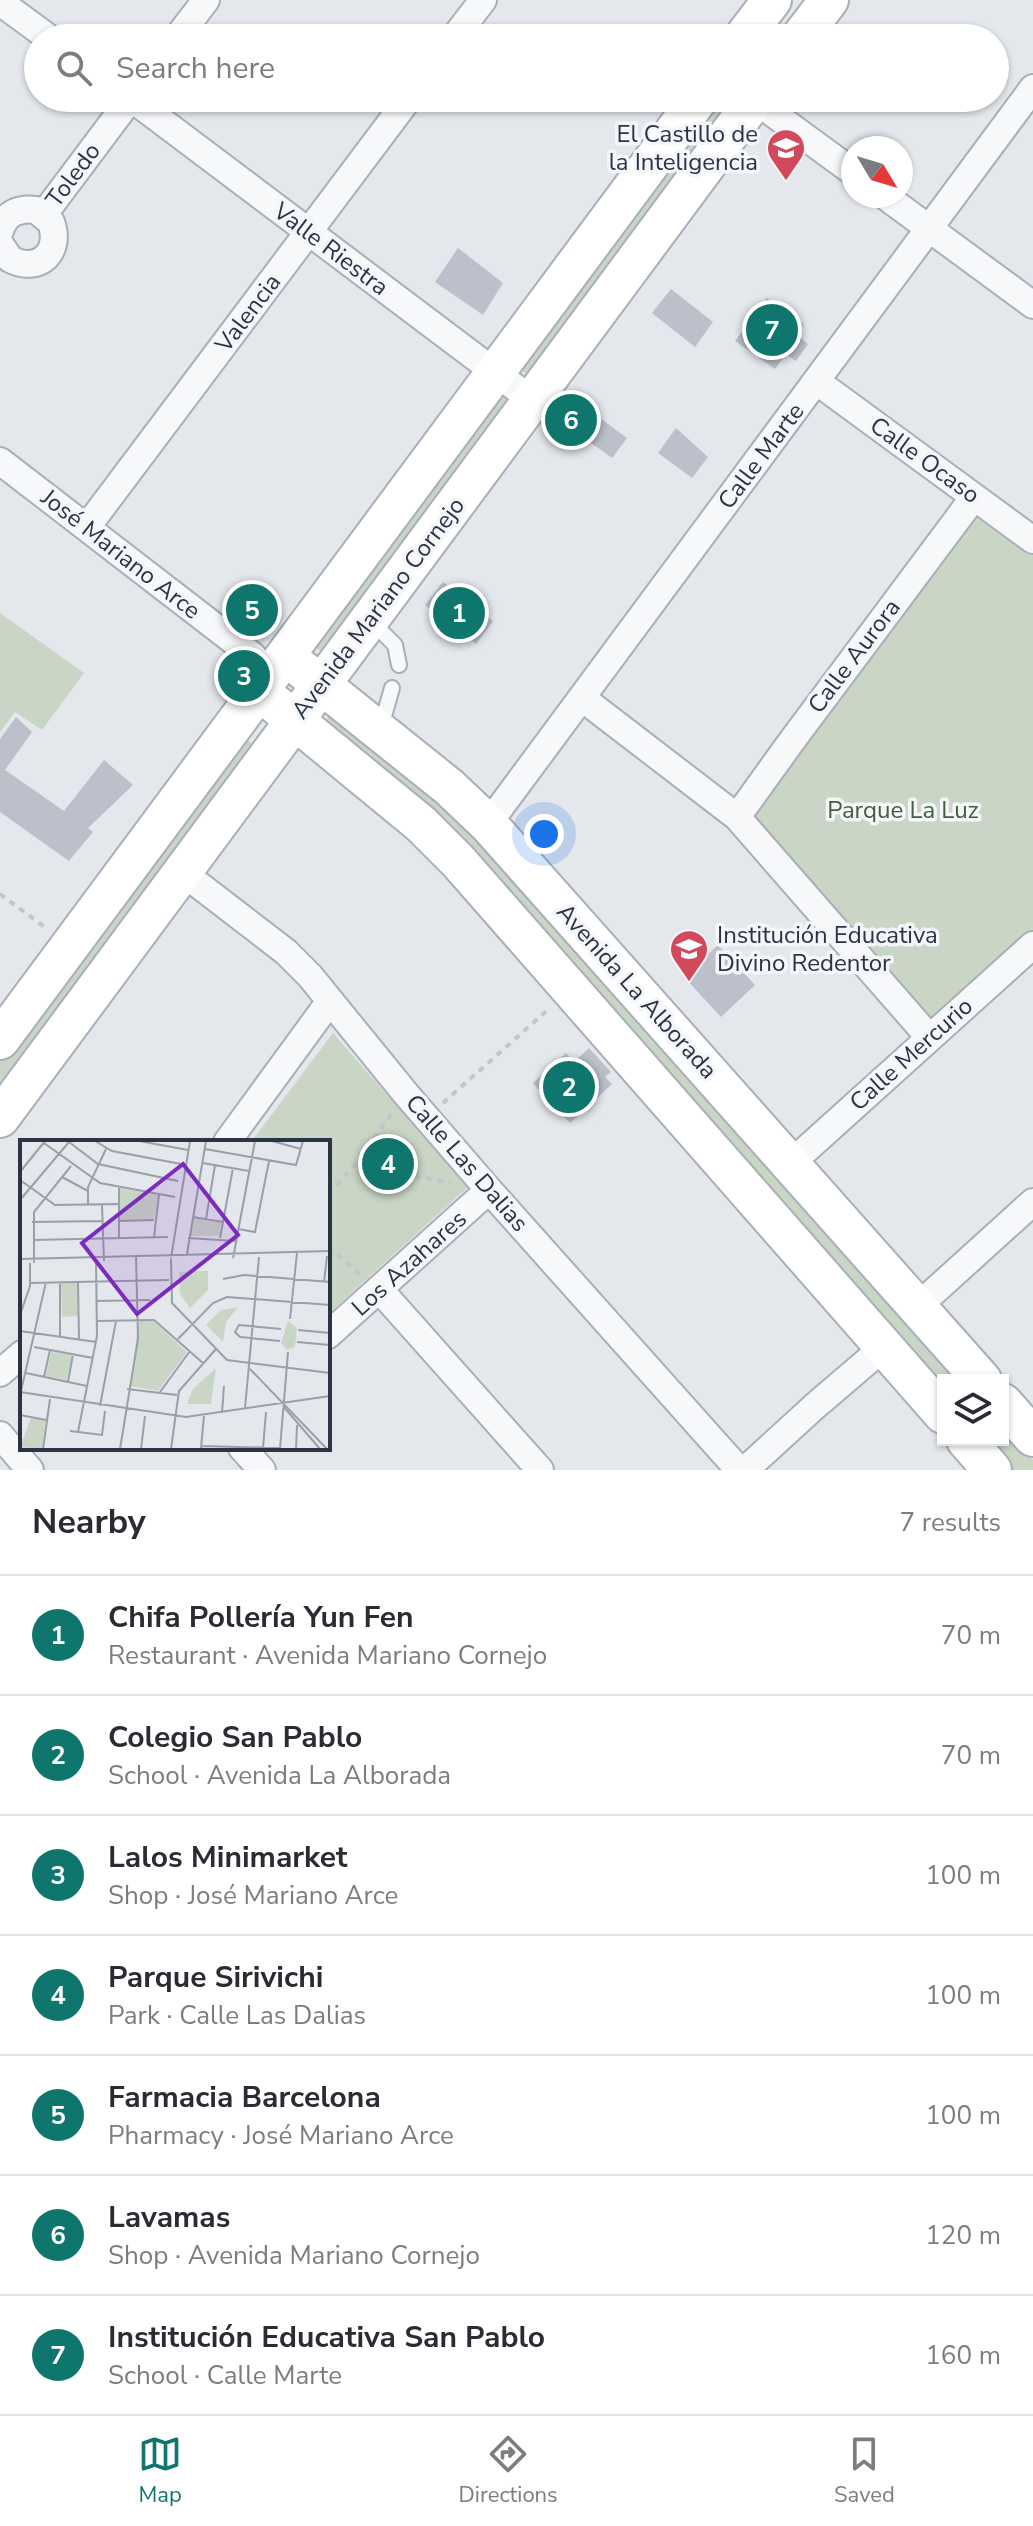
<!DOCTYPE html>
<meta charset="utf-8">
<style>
body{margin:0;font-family:"Nunito Sans",sans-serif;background:#f7f7f7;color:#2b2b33}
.controls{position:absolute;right:24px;bottom:24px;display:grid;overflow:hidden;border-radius:0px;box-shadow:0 2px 6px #0004}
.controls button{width:72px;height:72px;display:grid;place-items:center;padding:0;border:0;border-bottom:2px solid #e1e1e2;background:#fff;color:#2b2b33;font:40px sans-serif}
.compass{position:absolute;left:841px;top:136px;width:72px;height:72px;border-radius:50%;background:#fff;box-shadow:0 2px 6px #0004;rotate:128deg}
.you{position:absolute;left:544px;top:834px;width:28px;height:28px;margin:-20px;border:6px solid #fff;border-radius:50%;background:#1a73e8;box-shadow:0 0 0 12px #1a73e833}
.badge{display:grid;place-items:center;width:52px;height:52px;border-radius:50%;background:#0f766e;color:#fff;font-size:26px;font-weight:700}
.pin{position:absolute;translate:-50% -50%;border:4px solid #fff;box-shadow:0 2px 8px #0006}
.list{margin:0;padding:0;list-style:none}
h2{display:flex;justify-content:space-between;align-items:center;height:104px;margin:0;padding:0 32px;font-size:34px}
h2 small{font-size:26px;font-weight:400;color:#7c7c81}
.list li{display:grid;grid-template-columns:52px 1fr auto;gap:24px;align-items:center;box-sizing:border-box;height:120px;padding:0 32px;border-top:2px solid #e1e1e2}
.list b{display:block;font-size:30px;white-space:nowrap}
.list p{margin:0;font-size:26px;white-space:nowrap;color:#7c7c81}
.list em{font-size:26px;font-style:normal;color:#7c7c81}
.icon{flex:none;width:44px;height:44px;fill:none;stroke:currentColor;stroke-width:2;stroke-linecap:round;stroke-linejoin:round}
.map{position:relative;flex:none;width:1033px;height:1470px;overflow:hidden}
.search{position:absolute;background:#fff;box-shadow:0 2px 6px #0004;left:24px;right:24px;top:24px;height:88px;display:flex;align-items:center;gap:20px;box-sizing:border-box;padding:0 28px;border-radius:44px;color:#7c7c81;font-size:30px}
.sheet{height:944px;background:#fff}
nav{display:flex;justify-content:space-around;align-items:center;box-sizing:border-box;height:112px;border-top:2px solid #e1e1e2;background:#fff;font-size:22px;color:#7c7c81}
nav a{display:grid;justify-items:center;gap:4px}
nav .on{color:#0f766e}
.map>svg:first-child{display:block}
.green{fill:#c9d6c5}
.building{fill:#bbc0ca}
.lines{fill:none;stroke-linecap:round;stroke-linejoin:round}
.service-casing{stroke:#a9aeb7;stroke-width:18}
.minor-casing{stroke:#a9aeb7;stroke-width:30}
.secondary-casing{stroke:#a9aeb7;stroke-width:42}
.path{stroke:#c2c5cb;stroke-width:4;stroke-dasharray:6 6;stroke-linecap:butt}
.service{stroke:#f7f8fa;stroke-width:14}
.minor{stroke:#f7f8fa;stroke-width:26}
.secondary{stroke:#fff;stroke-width:38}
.labels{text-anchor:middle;stroke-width:7;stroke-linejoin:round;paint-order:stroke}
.poi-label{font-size:24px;fill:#2b3445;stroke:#f4f6f9;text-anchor:end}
.street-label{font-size:24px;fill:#2b3445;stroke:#f4f6f9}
.park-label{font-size:24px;fill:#3f6138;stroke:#f4f6f9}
.inset-road{fill:none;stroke:#9a9fa9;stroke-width:2}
.view{fill:#7b2cbf;fill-opacity:0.15;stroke:#7b2cbf;stroke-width:4}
.inset-edge{fill:none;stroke:#2b3445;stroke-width:4}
</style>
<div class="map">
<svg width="1033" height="1470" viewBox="0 0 1033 1470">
<rect width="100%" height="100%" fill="#e4e7ec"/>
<!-- green -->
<path class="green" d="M711 105 732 121 541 380 515 368Z
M503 395 521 409 334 660 313 646Z
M974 497 1033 540V945L929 1037 737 817Z
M0 613 84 673 42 730 15 712 0 732Z
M332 711 477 832 962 1380H943V1400L317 733Z
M244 738 265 752 0 1109V1059Z
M333 1033 468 1187 328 1314V1142H251Z
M1003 1426 1033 1460V1470H1004L978 1440H1003Z"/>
<!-- building -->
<path class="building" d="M458 248 503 283 483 315 435 282Z
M671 289 713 322 695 347 652 313Z
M767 298 804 324 797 335 808 344 796 361 786 354 775 369 735 341Z
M577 401 627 438 612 458 562 422Z
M676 428 708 457 692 478 658 453Z
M443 582 493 621 476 644 425 605Z
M16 717 32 732 5 770 64 811 104 760 133 785 88 828 93 832 69 861 0 812V739Z
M718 945 755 985 721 1017 684 977Z
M589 1048 611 1072 605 1077 612 1084 570 1123 533 1083 566 1053 574 1062Z"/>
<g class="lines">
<defs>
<path id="service" d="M370 620 395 645 399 665
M380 730 392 688"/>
<path id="minor" d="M0 2 49 38
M177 38 206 0
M454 38 483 0
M131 98 532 400
M752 98 853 172
M885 196 1033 305
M44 214 131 98
M0 231C5 213 19 208 36 210L51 222C62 252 39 274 10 259L0 244
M816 381 1033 540
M0 461 253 656 259 690
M87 527 409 98
M582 698 737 817 929 1037
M737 817 791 742 974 497
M488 824 1033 88
M182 872 286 952 310 976 406 1094 489 1190 739 1470
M227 1142 330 1001
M790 1164 1033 945
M379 1289 540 1470
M917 1307 1033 1202
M328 1335 489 1190
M0 1373 22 1354
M0 1435 30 1470
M242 1448 262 1470
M745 1470 815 1406 884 1347"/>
<path id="secondary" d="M743 38 772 0
M800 38 829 0
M303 670 449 787 488 824 982 1380
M275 704 421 824 458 861 943 1414
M0 1040 699 98
M0 1118 756 98
M1003 1403 1033 1437
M966 1440 992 1470"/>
</defs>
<!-- service casing -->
<use href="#service" class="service-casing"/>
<!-- minor casing -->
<use href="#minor" class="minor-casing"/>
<!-- secondary casing -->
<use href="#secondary" class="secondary-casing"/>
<!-- path -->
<path class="path" d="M0 894 46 928
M443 1103 550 1008
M355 1165 451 1183
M328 1194 355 1165 391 1114
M328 1247 360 1274"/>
<!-- service -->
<use href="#service" class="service"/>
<!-- minor -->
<use href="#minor" class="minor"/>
<!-- secondary -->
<use href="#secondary" class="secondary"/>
</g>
<!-- icons -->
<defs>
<symbol id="school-pin" viewBox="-11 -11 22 30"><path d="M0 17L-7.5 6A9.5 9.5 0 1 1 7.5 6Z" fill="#d1495b" stroke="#f4f6f9"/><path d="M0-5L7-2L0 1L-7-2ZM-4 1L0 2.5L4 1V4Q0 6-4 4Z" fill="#fff"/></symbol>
</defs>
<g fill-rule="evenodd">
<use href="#school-pin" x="764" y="126" width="44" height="60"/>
<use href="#school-pin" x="667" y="927" width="44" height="60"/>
</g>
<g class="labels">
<!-- poi labels -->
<g class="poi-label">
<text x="758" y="142">El Castillo de<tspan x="758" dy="28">la Inteligencia</tspan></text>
<text x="717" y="943" text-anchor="start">Institución Educativa<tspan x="717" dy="28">Divino Redentor</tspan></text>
</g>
<!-- street labels -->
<g class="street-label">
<text transform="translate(73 175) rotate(-53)" y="8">Toledo</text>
<text transform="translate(331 249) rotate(37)" y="8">Valle Riestra</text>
<text transform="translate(248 313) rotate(-53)" y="8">Valencia</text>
<text transform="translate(761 456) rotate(-53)" y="8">Calle Marte</text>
<text transform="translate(925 460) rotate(36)" y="8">Calle Ocaso</text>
<text transform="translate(121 554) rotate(38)" y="8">José Mariano Arce</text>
<text transform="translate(378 608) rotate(-53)" y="8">Avenida Mariano Cornejo</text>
<text transform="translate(854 656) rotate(-53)" y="8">Calle Aurora</text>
<text transform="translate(637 991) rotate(48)" y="8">Avenida La Alborada</text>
<text transform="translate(911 1054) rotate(-42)" y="8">Calle Mercurio</text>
<text transform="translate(467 1163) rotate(49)" y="8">Calle Las Dalias</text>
<text transform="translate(409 1263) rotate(-42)" y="8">Los Azahares</text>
</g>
<!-- park labels -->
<g class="park-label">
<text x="903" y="818">Parque La Luz</text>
</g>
</g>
<!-- overview -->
<g transform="translate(20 1140)">
<rect width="310" height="310" fill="#e4e7ec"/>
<path d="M99 48 139 55 134 80 99 81ZM174 78 201 83 199 96H170ZM179 131H188V150L170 168 160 154 159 132ZM41 143H58V176L42 177ZM218 167 206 182 203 202 186 185 201 170ZM119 181 134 182 167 212 138 251 110 246ZM268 181 277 188 275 207 267 210 261 203ZM31 212 52 215 47 240 26 236ZM196 228 191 264H167L173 249ZM11 278 25 281 22 309 0 307Z" fill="#c9d6c5"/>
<path class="inset-road" d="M75 1 92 11 161 24M119 1 168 10M252 1 281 9M49 2 78 24 158 41M24 3 80 43 155 57M185 9 276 25 283 1M183 23 229 31M0 32 25 1M42 37 68 51M0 40 35 65 98 64M99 48V98M0 60 49 2M68 65V47L86 9M82 65 84 121M173 77 203 82M186 79 195 25M99 81 134 80M12 82 82 81M218 89 235 92 249 21M134 97 139 55M168 98 215 101M200 98 213 28M13 100 148 97M167 114 186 1M151 118 170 1M213 118 235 1M0 119 310 111M151 119 152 163 207 220 310 233M14 123V72L51 26M203 139 224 135 310 142M40 142V196M58 142 59 199M304 142 307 116M10 143 149 140M76 161 130 160M0 175 10 146V123M270 179 277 113M77 181 134 180 183 223M278 190 310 193M0 191 76 202M220 197 215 192 219 185 261 189M220 197 260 201M158 199 193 163 207 157 310 165M277 202 310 205M14 207 73 218M230 229 307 309M6 233 67 246M24 237 30 210M48 242 53 214M107 249 157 255M1 251 26 142M0 252 166 277 310 256M140 252 170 211M80 266 96 181M263 266 300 309M225 268 239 117M202 273 204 246M0 275 26 280M50 291 82 295 85 271M58 292 77 196 76 121M182 306 260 308M181 308 184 276M243 308 246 272M23 309 30 259M100 309 118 199 116 116M121 309 125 276M151 309 159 251 196 209M260 309 268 212M276 309 277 285"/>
<path class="view" d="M163 24 218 95 117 174 62 103Z"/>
<rect width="310" height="310" class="inset-edge"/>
</g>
</svg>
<div class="controls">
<button><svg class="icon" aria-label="layers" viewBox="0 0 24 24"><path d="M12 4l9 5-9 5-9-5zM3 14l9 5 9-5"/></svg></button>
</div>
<svg class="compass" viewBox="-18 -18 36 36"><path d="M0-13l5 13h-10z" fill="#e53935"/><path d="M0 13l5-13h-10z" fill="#7c7c81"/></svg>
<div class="you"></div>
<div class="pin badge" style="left:459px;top:613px">1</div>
<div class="pin badge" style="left:569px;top:1087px">2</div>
<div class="pin badge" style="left:244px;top:676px">3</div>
<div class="pin badge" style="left:388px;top:1164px">4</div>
<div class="pin badge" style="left:252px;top:610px">5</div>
<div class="pin badge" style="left:571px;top:420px">6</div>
<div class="pin badge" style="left:772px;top:330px">7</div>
<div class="search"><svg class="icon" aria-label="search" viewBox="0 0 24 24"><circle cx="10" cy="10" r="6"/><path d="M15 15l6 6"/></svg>Search here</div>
</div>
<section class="sheet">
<h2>Nearby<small>7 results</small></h2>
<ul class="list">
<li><span class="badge">1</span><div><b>Chifa Pollería Yun Fen</b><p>Restaurant · Avenida Mariano Cornejo</p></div><em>70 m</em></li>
<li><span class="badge">2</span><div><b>Colegio San Pablo</b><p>School · Avenida La Alborada</p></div><em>70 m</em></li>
<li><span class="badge">3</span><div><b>Lalos Minimarket</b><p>Shop · José Mariano Arce</p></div><em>100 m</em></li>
<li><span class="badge">4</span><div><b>Parque Sirivichi</b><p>Park · Calle Las Dalias</p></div><em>100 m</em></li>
<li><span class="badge">5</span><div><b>Farmacia Barcelona</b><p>Pharmacy · José Mariano Arce</p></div><em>100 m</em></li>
<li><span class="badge">6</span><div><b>Lavamas</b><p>Shop · Avenida Mariano Cornejo</p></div><em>120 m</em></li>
<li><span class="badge">7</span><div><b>Institución Educativa San Pablo</b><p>School · Calle Marte</p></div><em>160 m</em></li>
</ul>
</section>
<nav>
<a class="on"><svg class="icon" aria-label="map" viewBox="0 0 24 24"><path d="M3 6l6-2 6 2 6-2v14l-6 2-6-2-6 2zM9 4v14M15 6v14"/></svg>Map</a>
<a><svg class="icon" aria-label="directions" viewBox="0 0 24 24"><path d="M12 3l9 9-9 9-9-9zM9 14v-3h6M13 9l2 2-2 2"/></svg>Directions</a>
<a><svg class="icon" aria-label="saved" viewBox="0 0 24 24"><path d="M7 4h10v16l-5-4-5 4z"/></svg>Saved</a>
</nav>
